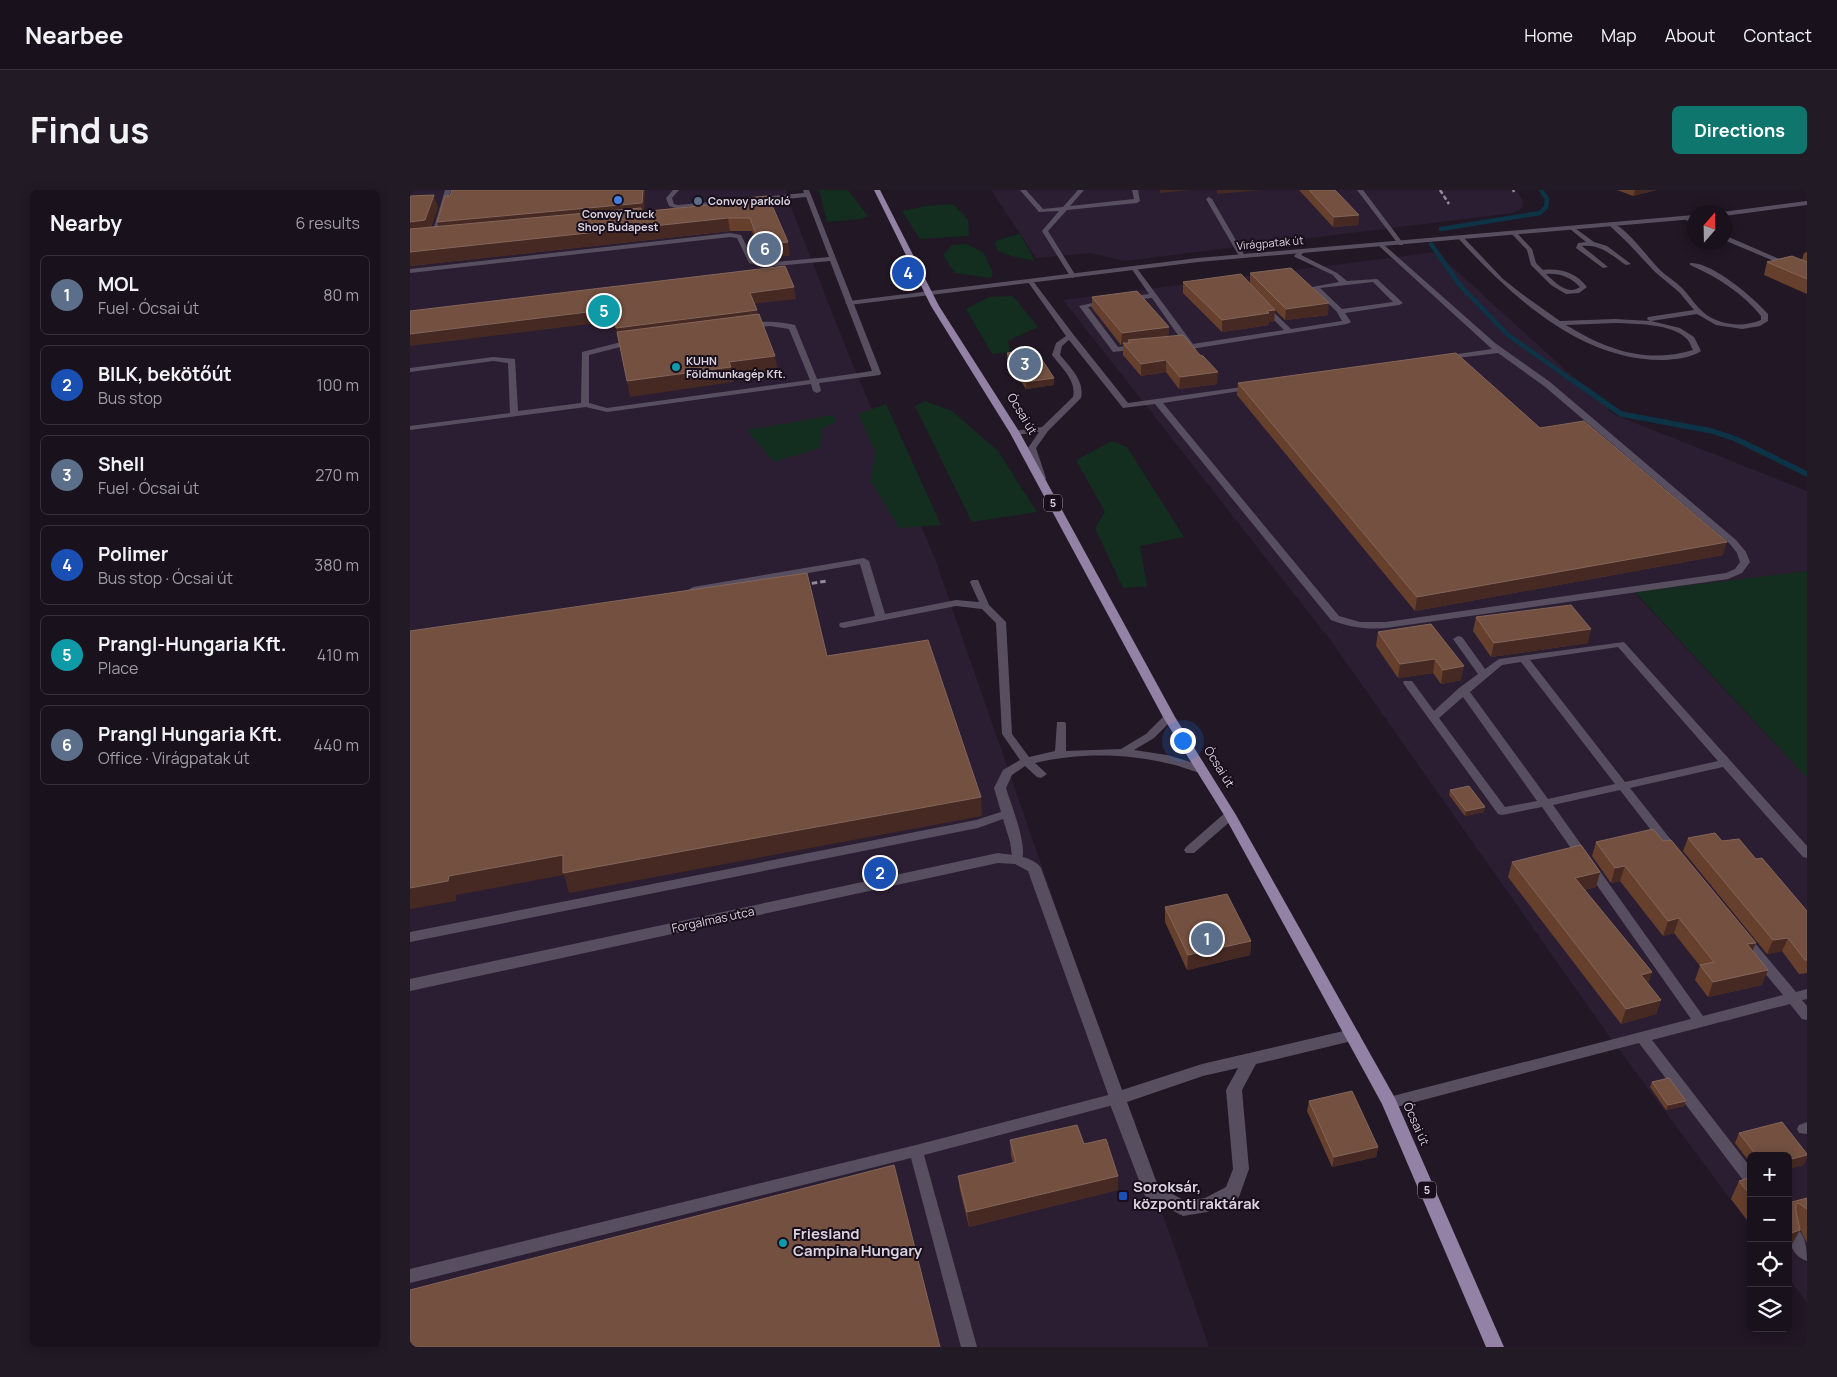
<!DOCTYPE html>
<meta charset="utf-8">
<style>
body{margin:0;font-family:Manrope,sans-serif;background:#221a25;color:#f1f3f6}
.controls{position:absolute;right:15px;bottom:15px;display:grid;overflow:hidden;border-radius:8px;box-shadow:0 2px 12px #0003}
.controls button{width:45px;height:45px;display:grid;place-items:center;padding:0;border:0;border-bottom:1px solid #37313b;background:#19111c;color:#f1f3f6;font:25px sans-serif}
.compass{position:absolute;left:1277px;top:15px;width:45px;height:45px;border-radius:50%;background:#19111c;box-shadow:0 2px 12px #0003;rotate:20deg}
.you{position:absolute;left:772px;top:550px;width:18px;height:18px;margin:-12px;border:4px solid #fff;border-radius:50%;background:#1a73e8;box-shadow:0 0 0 8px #1a73e833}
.badge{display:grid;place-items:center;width:32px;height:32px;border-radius:50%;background:#0f766e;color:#fff;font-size:16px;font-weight:700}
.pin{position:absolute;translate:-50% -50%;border:2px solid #fff;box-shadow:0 1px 5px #0006}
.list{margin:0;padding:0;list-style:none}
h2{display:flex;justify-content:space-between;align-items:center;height:65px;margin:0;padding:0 20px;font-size:21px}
h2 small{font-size:16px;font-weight:400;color:#9f9da3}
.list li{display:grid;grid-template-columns:32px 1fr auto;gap:15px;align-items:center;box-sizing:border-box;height:80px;margin:0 10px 10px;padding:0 10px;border:1px solid #37313b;border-radius:8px}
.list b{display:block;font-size:19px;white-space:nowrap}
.list p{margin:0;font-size:16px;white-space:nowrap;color:#9f9da3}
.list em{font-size:16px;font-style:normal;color:#9f9da3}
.icon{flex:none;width:28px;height:28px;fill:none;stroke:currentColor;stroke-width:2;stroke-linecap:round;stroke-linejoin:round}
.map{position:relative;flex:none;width:1397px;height:1157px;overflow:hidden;border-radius:8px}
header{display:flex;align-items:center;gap:30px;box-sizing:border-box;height:70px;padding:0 25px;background:#19111c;border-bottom:1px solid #37313b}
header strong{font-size:24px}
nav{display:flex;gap:28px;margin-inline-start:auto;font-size:18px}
.intro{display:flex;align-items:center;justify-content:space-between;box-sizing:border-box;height:120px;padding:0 30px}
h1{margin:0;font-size:35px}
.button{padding:12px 22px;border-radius:8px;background:#0f766e;color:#fff;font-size:18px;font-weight:700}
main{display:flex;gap:30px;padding:0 30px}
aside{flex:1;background:#19111c;border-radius:8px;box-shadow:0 2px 12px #0003}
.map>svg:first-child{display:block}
.built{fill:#2c1e32}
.green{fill:#132e1e}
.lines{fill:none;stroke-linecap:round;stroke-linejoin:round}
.stream-far1{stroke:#0d3346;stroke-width:4.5}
.stream{stroke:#0d3346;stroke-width:5.5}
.lane{fill:#574f60;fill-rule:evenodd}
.street{fill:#574f60;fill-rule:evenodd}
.primary{fill:#9382a6;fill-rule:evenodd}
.rail-far1{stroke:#928a96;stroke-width:2.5;stroke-dasharray:4.5 2.5;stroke-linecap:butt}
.rail{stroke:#928a96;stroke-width:3;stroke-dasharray:5.5 3;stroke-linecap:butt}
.wall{fill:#67402d}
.shaded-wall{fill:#462922}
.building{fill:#735040;stroke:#846559}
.shop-dot{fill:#3f7fe0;stroke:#180e1c;stroke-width:2}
.service-dot{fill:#5c6f8a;stroke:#180e1c;stroke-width:2}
.culture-dot{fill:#0f9aa8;stroke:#180e1c;stroke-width:2}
.transit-dot{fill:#1a4fb4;stroke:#180e1c;stroke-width:2}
.labels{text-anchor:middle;stroke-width:4;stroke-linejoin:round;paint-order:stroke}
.far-poi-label{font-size:11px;font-weight:bold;fill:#dbd4de;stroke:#180e1c;text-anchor:start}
.far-street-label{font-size:11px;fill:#dbd4de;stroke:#180e1c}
.shield{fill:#180e1c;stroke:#a099a4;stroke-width:1}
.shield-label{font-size:11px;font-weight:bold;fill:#dbd4de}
.street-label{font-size:12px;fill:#dbd4de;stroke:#180e1c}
.near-poi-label{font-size:15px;font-weight:bold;fill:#dbd4de;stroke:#180e1c;text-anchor:start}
</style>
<header>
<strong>Nearbee</strong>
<nav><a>Home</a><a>Map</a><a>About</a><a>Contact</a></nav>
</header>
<div class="intro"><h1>Find us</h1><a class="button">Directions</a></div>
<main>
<aside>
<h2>Nearby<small>6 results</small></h2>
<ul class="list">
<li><span class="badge" style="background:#5c6f8a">1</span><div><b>MOL</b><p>Fuel · Ócsai út</p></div><em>80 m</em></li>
<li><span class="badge" style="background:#1a4fb4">2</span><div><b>BILK, bekötőút</b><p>Bus stop</p></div><em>100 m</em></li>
<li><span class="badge" style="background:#5c6f8a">3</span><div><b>Shell</b><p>Fuel · Ócsai út</p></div><em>270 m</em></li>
<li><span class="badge" style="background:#1a4fb4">4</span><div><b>Polimer</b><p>Bus stop · Ócsai út</p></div><em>380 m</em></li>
<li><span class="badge" style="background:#0f9aa8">5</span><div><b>Prangl-Hungaria Kft.</b><p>Place</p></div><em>410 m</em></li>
<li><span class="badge" style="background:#5c6f8a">6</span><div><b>Prangl Hungaria Kft.</b><p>Office · Virágpatak út</p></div><em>440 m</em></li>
</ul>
</aside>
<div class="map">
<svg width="1397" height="1157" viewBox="0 0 1397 1157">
<rect width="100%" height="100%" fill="#211725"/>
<!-- built -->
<path class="built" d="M0 0H377L380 15 438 163 525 369 799 1157H0Z
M581 0H1106L1113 11 1112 18 1103 23 714 71 681 63 626 68Z
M1026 62 1205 225 1397 301V381L1225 403 1397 588V1113L1378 1087V966H1341V1037L1199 846 921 451 653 110Z"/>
<!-- green -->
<path class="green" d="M409 0H438L458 26 451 29 417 32Z
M543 14 558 29 559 46 510 49 492 21 516 16Z
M610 44 625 71 601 66 587 60 585 51Z
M557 54 574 63 583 83 581 88 545 83 533 65 542 55Z
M603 106 628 137 598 151 600 162 582 164 556 119 579 107Z
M515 211 542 221 588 261 627 322 562 332 505 216Z
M476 214 531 335 489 338 461 291 465 261 448 224Z
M423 225 425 232 413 238 410 258 364 272 337 240Z
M702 251 717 257 774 347 730 356 737 396 713 398 685 338 695 322 666 270Z
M1397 381V588L1225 402Z"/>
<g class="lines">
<!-- stream-far1 -->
<path class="stream-far1" d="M1031 39 1130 23 1136 17 1137 9 1131 0
M1021 54 1049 94 1098 145 1166 193"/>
<!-- stream -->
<path class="stream" d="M1164 191 1211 224 1302 241 1326 249 1397 284"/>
<!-- lane -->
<path class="lane" d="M35 0H41L26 46 21 47Z
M263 0H269L262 8 264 14 268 15 394 3 393 0H399L471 183 470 185 409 193 411 201 407 203 403 201 401 194 197 222 176 217 0 240V236L100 223 98 173 83 171 0 182V178L83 167 105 169 108 221 171 213 172 162 223 149 227 151 226 153 179 165V213L197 218 400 190 379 139 360 136 338 139 334 137C348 129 370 132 385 135L407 189 462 181 420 71 354 77 339 73 327 48 320 47 0 83V79L320 43 331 45 344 71 354 73 419 67 396 7 268 19 259 16 256 8Z
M610 0H616L633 19 653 17 668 0H674L660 16 724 9 722 0H728L730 11 727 13 657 20 638 41 666 86 663 88 660 86 632 41 649 21 629 22Z
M947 0H953L993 53V55H989Z
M799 7 802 9 835 66 834 67 829 66 796 9Z
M1274 27 1284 30V34L1274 29Z
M1199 33C1213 32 1238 68 1249 79 1256 86 1265 91 1272 98 1280 106 1285 115 1293 122 1308 135 1332 138 1351 130V126C1333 103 1307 87 1280 75V73C1301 71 1344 108 1358 124V131L1350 136 1332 139 1306 135 1287 124 1241 131 1270 138 1284 147 1291 161C1281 168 1263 170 1251 170 1169 170 1099 104 1048 48L1053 47 1093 89 1112 104 1150 131 1205 129 1240 131 1237 129 1238 127 1284 120 1269 102 1245 82 1217 52 1199 35ZM1205 133C1225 134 1262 133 1277 149 1280 152 1281 157 1283 160 1236 174 1197 160 1156 135Z
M1162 36 1184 52 1197 56 1221 74 1216 75C1201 65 1191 54 1172 56L1198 77 1193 78 1166 58 1168 53 1176 52 1160 39V37Z
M1102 42H1106L1122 59 1126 73 1133 80C1151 78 1166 83 1177 97L1169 103 1156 104 1141 95 1121 75 1117 60 1102 44ZM1136 84C1150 83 1160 87 1170 97 1157 106 1145 92 1136 84Z
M1314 45 1397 81V85L1314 50Z
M969 54H973L1085 153 1140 192 1326 350 1336 362 1340 372 1332 383 1318 389 976 438C957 440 939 437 921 430L745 214 713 218 659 150 652 156 650 165C660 177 675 191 671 208L638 241 626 258 636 288 635 290H629L618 258 629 242 605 245 601 243 605 241 632 237 663 207C667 191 651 177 642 165L646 153 656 146 618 92 621 90 623 91 663 144 718 213 846 195V199H843L753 213 929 426 950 432H976L1316 383 1325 379 1330 372 1327 363 1320 354 1134 196 1088 163 1031 170V166H1034L1082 159 969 56Z
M889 61 894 62 891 65 927 83 937 91 967 89 993 113 989 115 935 123 941 132 937 134 781 159 777 158 742 108 717 111 713 109 717 107 739 104 721 78 726 77 783 154 874 140 851 117V113H854L881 139 932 131 927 122 902 97 929 92 923 85 885 67 884 66ZM963 92 983 112 932 119 910 98Z
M696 110H699V114L678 117 708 157 728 155H731V159L703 162 669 116Z
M454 368 459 371 475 424 546 410 569 412 560 392 562 390H568L579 415 596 432 602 544 619 567 645 561 647 532H655L656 534V561L711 559 736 544 755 525 759 524 764 527 763 529 744 548 724 560 757 565 794 576 796 579 790 583C779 580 768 575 756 573 715 563 666 563 625 573L637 584 631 588 627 587 615 576 602 585 596 598C601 615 619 657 611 673H603L600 652 593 629 568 638 0 752V742L566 630 591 622 584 598 593 580 610 570 592 544 586 433 572 419 546 416 434 438 430 437 429 435 430 433 465 426 450 374 283 403 278 400 283 397Z
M1048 446 1052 447 1075 479 1089 469 1214 452 1397 656V668L1393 667 1313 577 1220 598 1269 660 1271 663 1269 666H1261L1210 600 1143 615 1293 826 1373 805 1329 752 1328 749 1329 746H1339L1386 802 1397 799V809L1392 810 1397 816V830L1392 829 1380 814 1242 850 1341 978V996L1336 994 1229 853 979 919 974 917 972 913 974 909 979 907 1281 829 1132 617 1092 625 1088 624 993 493 994 491H1002L1024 521 1049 498 1068 484 1043 449ZM1208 457 1308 571 1215 592 1120 470ZM1111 472 1205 594 1138 609 1060 502 1092 475ZM1053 507 1127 611 1095 617 1029 528Z
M820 621 826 625 824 628 784 663H776L774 660 776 657 816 622Z
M706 903 711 905 713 909 711 913 514 965 567 1157H551L501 968 0 1093V1079L506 955Z
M1397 932V944L1389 943 1387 939 1389 935Z
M1378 1033C1395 1039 1397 1056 1397 1071 1380 1065 1378 1049 1378 1033Z"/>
<!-- street -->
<path class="street" d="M1397 11V15L1314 26V22H1312Z
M1284 25V29L788 72 439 115 435 113 439 111 788 68Z
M588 663C601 665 623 666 631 678L712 900 792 874 942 839 947 841 950 845 947 849 942 851 846 874 832 900 839 979 829 1007 797 1022 773 1026 735 1006 698 909 699 907 618 681 605 674 588 673 0 801V789ZM828 878 816 900 823 979 816 997 795 1008 775 1011 748 996 717 912 793 886Z"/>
<!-- primary -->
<path class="primary" d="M464 0H470L529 116 610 243 765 527 826 625 985 908 1094 1157H1076L972 914 814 625 753 527 600 243 521 116Z"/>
<!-- rail-far1 -->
<path class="rail-far1" d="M1030 0 1039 14
M1103 0 1104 2"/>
<!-- rail -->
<path class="rail" d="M385 396 417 391"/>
</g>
<!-- wall -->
<path class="wall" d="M889 0H925L949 25 948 35 923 37Z
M1207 0H1246L1223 6Z
M0 6 28 17 21 37 234 21 336 11V8L380 65 352 69 342 41H320L0 76Z
M1397 62V104L1354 85 1357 72 1392 70 1394 63Z
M840 83 918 125 875 130 857 112 865 120 864 132H859V135L812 142 773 103V92L840 93Z
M682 107 759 137 758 146 807 194 769 199 756 182 731 186 713 165V154L711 155 682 118Z
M597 163 644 188V195L616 199 597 170Z
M828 193 1130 238 1313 365 1005 421 827 205Z
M1066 427 1178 453 1081 467 1063 441Z
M1021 434 1051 490 1031 494 1023 483 988 488 966 456 968 442Z
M1040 600 1074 622 1055 626 1039 605Z
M1278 648 1312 651 1397 721V783L1389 784 1372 761 1357 764 1273 661Z
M1186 652 1343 761 1352 795 1298 807 1285 790 1290 776 1264 743 1253 746 1210 691 1201 693 1182 666Z
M1102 672 1190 682 1186 697 1174 700 1242 782 1238 793 1251 810 1246 824 1211 834 1098 687Z
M755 717 841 751 840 765 777 780 755 732Z
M1242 892 1276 911 1274 916 1256 920 1240 897Z
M899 911 968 957 966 967 922 977 897 921Z
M1372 932 1397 964V967L1393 975 1378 979V966H1341V974L1325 953 1329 943Z
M600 950 674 954 708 986V1000L559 1037 550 1000 548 986 603 973 601 965Z
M1341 987V1035L1321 1009 1329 991Z
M1397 1008V1053L1389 1038 1380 1058 1378 1059V1013Z"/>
<!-- shaded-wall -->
<path class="shaded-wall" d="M233 0H235L234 23 30 43 27 32Z
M750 0H780L750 3Z
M807 0H851L807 4Z
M1225 0H1246L1223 6Z
M24 5 28 17 19 43 0 45V32Z
M949 25 948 35 923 37 924 27Z
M318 28 320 41 0 76V62Z
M378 52 380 65 352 69 350 55Z
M384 97 386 109 342 114 340 103Z
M919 113 918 125 875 130 876 119Z
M202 119 204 131 0 156V144Z
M347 120 348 132 208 150 206 138Z
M865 120 864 132H859V135L812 142V130Z
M759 137 758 149 718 150V154L711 155 712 143Z
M365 166 368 181 323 188V192L220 207 217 191 319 172Z
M756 170V182L731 186V174Z
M808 182 807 194 769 199 770 187Z
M644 188V195L616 199V192Z
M1317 352 1313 365 1005 421 1007 407Z
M1181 439 1178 453 1081 467 1084 453Z
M1025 469 1023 483 988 488 990 474Z
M1054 476 1051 490 1031 494 1033 480Z
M571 607 572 626 159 703 154 685 46 705V711L0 719V698L39 686 153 665Z
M1075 617 1074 622 1055 626 1056 621Z
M1215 676 1210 691 1201 693 1205 678Z
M1190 682 1186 697 1161 703 1165 688Z
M1269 728 1264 743 1253 746 1258 731Z
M1378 748 1372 761 1357 764 1363 750Z
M841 751 840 765 777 780 778 765Z
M1346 753 1340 767 1337 754Z
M1358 780 1352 795 1298 807 1303 792Z
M1242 782 1237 797 1231 785Z
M1251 810 1246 824 1211 834 1216 819Z
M1276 911 1274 916 1256 920 1258 915Z
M968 957 966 967 922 977 924 967Z
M1397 965V967L1393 975 1378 979V970Z
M708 986V1000L559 1037 557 1022Z
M1390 1040 1380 1058 1378 1059V1044Z"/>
<!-- building -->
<path class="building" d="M42 0H233L232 13 27 32 35 6H40Z
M899 0H925L949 25 924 27Z
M24 5 15 30 0 32V6Z
M358 6 378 52 350 55 340 28H318L0 62V39L231 18V22L337 11 336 8Z
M1382 66 1397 72V89L1357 72Z
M375 76 384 97 340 103 347 120 206 138 202 119 0 144V121Z
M881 78 919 113 876 119 840 83Z
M831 84 865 120 857 121 859 123 812 130 773 92Z
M727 101 759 137 712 143 682 107Z
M349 124 365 166 319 172 321 177 217 191 207 142Z
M773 145 790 165 793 166 808 182 770 187 756 170 731 174 713 153H720L718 150Z
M625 159 644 188 616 192 597 163Z
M1046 163 1130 238 1174 231 1317 352 1007 407 828 193Z
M397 383 417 466 518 450 571 607 153 683V665L39 686 38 691 0 698V441Z
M1161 415 1181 439 1084 453 1066 427Z
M1021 434 1054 476 1033 480 1025 469 990 474 968 442Z
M1059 596 1075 617 1056 621 1040 600Z
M1243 639 1253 651 1261 650 1346 753 1337 754 1358 780 1303 792 1290 775 1304 772 1269 728 1258 731 1215 676 1205 678 1186 652Z
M1305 643 1312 651 1329 649 1346 669 1352 668 1397 721V770H1395L1378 748 1363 750 1278 648Z
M1171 655 1190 682 1165 688 1242 782 1231 785 1251 810 1216 819 1102 672Z
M817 704 841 751 778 765 755 717Z
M1259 888 1276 911 1258 915 1242 892Z
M942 901 968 957 924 967 899 911Z
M1372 932 1397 964V965L1378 970V966H1347L1329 943Z
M667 935 674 954 696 949 708 986 557 1022 548 986 606 972 600 950Z
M484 975 530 1157H0V1100Z
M1341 987V1006L1329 991Z
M1397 1008V1019L1388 1013 1386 1014V1021L1390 1040 1378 1044V1013Z"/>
<!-- markers -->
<circle class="shop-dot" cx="208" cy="10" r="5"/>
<circle class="service-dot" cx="288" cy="11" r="5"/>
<g class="culture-dot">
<circle cx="266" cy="177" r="5"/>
<circle cx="373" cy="1053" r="5"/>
</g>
<rect class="transit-dot" x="708" y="1001" width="10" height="10" rx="2.5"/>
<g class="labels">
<!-- far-poi labels -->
<g class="far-poi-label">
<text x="298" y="15">Convoy parkoló</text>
<text x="208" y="28" text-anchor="middle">Convoy Truck<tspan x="208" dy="13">Shop Budapest</tspan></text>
<text x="276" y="175">KUHN<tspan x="276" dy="13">Földmunkagép Kft.</tspan></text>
</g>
<!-- far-street labels -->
<g class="far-street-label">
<text transform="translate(860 53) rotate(-5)" y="4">Virágpatak út</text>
</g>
<!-- shield labels -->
<g class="shield">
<rect x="634" y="304.5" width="18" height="17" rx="4"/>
<rect x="1008" y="991.5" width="18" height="17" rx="4"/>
</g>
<g class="shield-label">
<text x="643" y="317">5</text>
<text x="1017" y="1004">5</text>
</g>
<!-- street labels -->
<g class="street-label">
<text transform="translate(612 224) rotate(59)" y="4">Ócsai út</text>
<text transform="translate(809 577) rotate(58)" y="4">Ócsai út</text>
<text transform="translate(303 730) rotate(-12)" y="4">Forgalmas utca</text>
<text transform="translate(1006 934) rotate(66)" y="4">Ócsai út</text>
</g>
<!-- near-poi labels -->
<g class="near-poi-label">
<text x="723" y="1002">Soroksár,<tspan x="723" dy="17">központi raktárak</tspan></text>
<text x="383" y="1049">Friesland<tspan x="383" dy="17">Campina Hungary</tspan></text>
</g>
</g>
</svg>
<div class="controls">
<button>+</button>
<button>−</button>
<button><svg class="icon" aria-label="locate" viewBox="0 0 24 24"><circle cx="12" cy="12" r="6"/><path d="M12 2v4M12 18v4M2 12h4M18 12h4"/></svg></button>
<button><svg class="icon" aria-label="layers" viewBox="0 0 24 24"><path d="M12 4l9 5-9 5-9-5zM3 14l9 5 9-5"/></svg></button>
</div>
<svg class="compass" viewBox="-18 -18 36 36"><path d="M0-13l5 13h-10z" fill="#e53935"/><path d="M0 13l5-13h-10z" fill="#9f9da3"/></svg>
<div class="you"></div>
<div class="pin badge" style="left:797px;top:749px;background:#5c6f8a">1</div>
<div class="pin badge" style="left:470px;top:683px;background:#1a4fb4">2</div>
<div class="pin badge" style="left:615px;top:174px;background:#5c6f8a">3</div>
<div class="pin badge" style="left:498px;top:83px;background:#1a4fb4">4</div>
<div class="pin badge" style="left:194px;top:121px;background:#0f9aa8">5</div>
<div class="pin badge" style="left:355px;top:59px;background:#5c6f8a">6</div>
</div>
</main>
